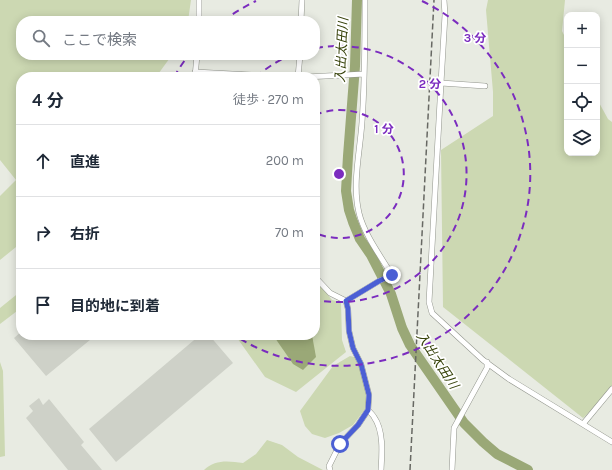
<!DOCTYPE html>
<html lang="ja">
<meta charset="utf-8">
<style>
body{margin:0;font-family:Karla,"Noto Sans JP",sans-serif;background:#f6f6f7;color:#1f2937}
.controls{position:absolute;right:12px;top:12px;display:grid;overflow:hidden;border-radius:8px;box-shadow:0 2px 10px #0003}
.controls button{width:36px;height:36px;display:grid;place-items:center;padding:0;border:0;border-bottom:1px solid #e0e1e3;background:#fff;color:#1f2937;font:20px sans-serif}
.stop{position:absolute;width:12px;height:12px;margin:-9px;border:3px solid #4b5fd4;border-radius:50%;background:#fff}
.stop.end{background:#4b5fd4;border-color:#fff;box-shadow:0 1px 4px #0008}
.list{margin:0;padding:0;list-style:none}
h2{display:flex;justify-content:space-between;align-items:center;height:52px;margin:0;padding:0 16px;font-size:17px}
h2 small{font-size:13px;font-weight:400;color:#747a83}
.list li{display:grid;grid-template-columns:26px 1fr auto;gap:12px;align-items:center;box-sizing:border-box;height:72px;padding:0 16px;border-top:1px solid #e0e1e3}
.list b{display:block;font-size:15px;white-space:nowrap}
.list em{font-size:13px;font-style:normal;color:#747a83}
.icon{flex:none;width:22px;height:22px;fill:none;stroke:currentColor;stroke-width:2;stroke-linecap:round;stroke-linejoin:round}
.map{position:relative;flex:none;width:612px;height:470px;overflow:hidden}
.search{position:absolute;background:#fff;box-shadow:0 2px 10px #0003;left:16px;top:16px;width:304px;height:44px;display:flex;align-items:center;gap:10px;box-sizing:border-box;padding:0 14px;border-radius:16px;color:#747a83;font-size:15px}
.panel{position:absolute;background:#fff;box-shadow:0 2px 10px #0003;left:16px;top:72px;width:304px;height:268px;border-radius:16px}
.map>svg:first-child{display:block}
.green{fill:#ccd8b2}
.water{fill:#9aa877}
.lines{fill:none;stroke-linecap:round;stroke-linejoin:round}
.river{stroke:#9aa877;stroke-width:10}
.building{fill:#ced1c8}
.minor-casing{stroke:#92958d;stroke-width:6}
.minor{stroke:#fff;stroke-width:5}
.rail{stroke:#676863;stroke-width:1.5;stroke-dasharray:6 3;stroke-linecap:butt}
.route{stroke:#4b5fd4;stroke-width:5}
.ring{fill:none;stroke:#7b2cbf;stroke-width:2;stroke-dasharray:7 5}
.labels{text-anchor:middle;stroke-width:3.5;stroke-linejoin:round;paint-order:stroke}
.water-label{font-size:13px;font-style:italic;fill:#364209;stroke:#fff}
.centre{fill:#7b2cbf;stroke:#fff;stroke-width:2}
.ring-label{font-size:12px;text-anchor:middle;font-weight:bold;fill:#7b2cbf;stroke:#fff;stroke-width:3.5;stroke-linejoin:round;paint-order:stroke}
</style>
<div class="map">
<svg width="612" height="470" viewBox="0 0 612 470">
<rect width="100%" height="100%" fill="#e8ebe2"/>
<!-- green -->
<path class="green" d="M0 0H191L188 21H21V55H172L156 77H21V243L0 260V196L16 180 0 160Z
M488 0H565L562 31 567 41V153H597V99L608 119 612 122V391L583 418 443 307 441 150 493 116V92L486 10Z
M315 278 332 300 341 302 342 340 346 352 296 392 265 377 235 335H315Z
M21 291V308L0 324V308Z
M350 356 358 358 367 379 368 405 353 425 339 433 325 438 312 434 305 426 300 411 333 366Z
M0 362 3 371 5 456 0 457Z
M267 440 282 445 298 457 323 470H204C215 459 229 461 243 463L256 454Z"/>
<!-- water -->
<path class="water" d="M273 335H312L316 357 303 370 293 364Z"/>
<g class="lines">
<!-- river -->
<path class="river" d="M357 0 355 66 348 156 346 191 349 210 353 222 360 239 371 255 391 294 402 328 410 345 464 423 483 442 497 454 528 470"/>
</g>
<!-- building -->
<path class="building" d="M21 332V335H96L46 376 14 338Z
M200 335H209L233 363 116 462 89 429Z
M39 398 43 405 49 399 84 442 81 445 102 470H68L26 418 33 411 29 406Z"/>
<g class="lines">
<defs>
<path id="minor" d="M444 0 445 15 441 83 429 302 432 313 483 360 509 379 612 442
M199 21V0
M301 21 302 0
M195 72 292 77
M195 77 197 55
M298 77 300 55
M306 77 364 74
M441 83 485 86
M315 277 330 293 346 301 348 309 349 331 353 348 361 364 369 395 368 410 358 425 340 444 329 466 330 470
M346 301 379 281 392 275C381 257 364 234 359 213 352 184 360 152 362 122 365 82 365 41 365 0
M368 410C370 412 373 415 374 417 384 431 382 454 381 470
M583 424 612 389
M452 470 454 428 487 368V362"/>
</defs>
<!-- minor casing -->
<use href="#minor" class="minor-casing"/>
<!-- minor -->
<use href="#minor" class="minor"/>
<!-- rail -->
<path class="rail" d="M410 470 434 0"/>
</g>
<g class="lines">
<!-- route -->
<path class="route" d="M340 444 358 425 368 410 369 395 361 364 353 348 349 331 348 309 346 301 379 281 392 275"/>
</g>
<!-- distance rings -->
<g class="ring">
<path d="M315 115A64 64 0 1 1 315 233"/>
<path d="M256 77A128 128 0 0 1 291 55M316 48A128 128 0 1 1 316 300"/>
<path d="M174 77A192 192 0 0 1 188 56M223 21A192 192 0 0 1 256 1M422 1A192 192 0 1 1 234 335"/>
</g>
<g class="labels">
<!-- water labels -->
<g class="water-label">
<text transform="translate(341 50) rotate(-87)" y="5">入出太田川</text>
<text transform="translate(438 360) rotate(57)" y="5">入出太田川</text>
</g>
</g>
<circle cx="339" cy="174" r="6" class="centre"/>
<g class="ring-label">
<text x="475" y="42">3 分</text>
<text x="430" y="88">2 分</text>
<text x="384" y="133">1 分</text>
</g>
</svg>
<div class="controls">
<button>+</button>
<button>−</button>
<button><svg class="icon" aria-label="locate" viewBox="0 0 24 24"><circle cx="12" cy="12" r="6"/><path d="M12 2v4M12 18v4M2 12h4M18 12h4"/></svg></button>
<button><svg class="icon" aria-label="layers" viewBox="0 0 24 24"><path d="M12 4l9 5-9 5-9-5zM3 14l9 5 9-5"/></svg></button>
</div>
<div class="stop" style="left:340px;top:444px"></div>
<div class="stop end" style="left:392px;top:275px"></div>
<div class="search"><svg class="icon" aria-label="search" viewBox="0 0 24 24"><circle cx="10" cy="10" r="6"/><path d="M15 15l6 6"/></svg>ここで検索</div>
<section class="panel">
<h2>4 分<small>徒歩 · 270 m</small></h2>
<ul class="list">
<li><svg class="icon" aria-label="ahead" viewBox="0 0 24 24"><path d="M12 20V5M6 11l6-6 6 6"/></svg><div><b>直進</b></div><em>200 m</em></li>
<li><svg class="icon" aria-label="right" viewBox="0 0 24 24"><path d="M7 20v-9h11M14 6l5 5-5 5"/></svg><div><b>右折</b></div><em>70 m</em></li>
<li><svg class="icon" aria-label="arrive" viewBox="0 0 24 24"><path d="M6 21V4h12l-3 4 3 4H6"/></svg><div><b>目的地に到着</b></div></li>
</ul>
</section>
</div>
